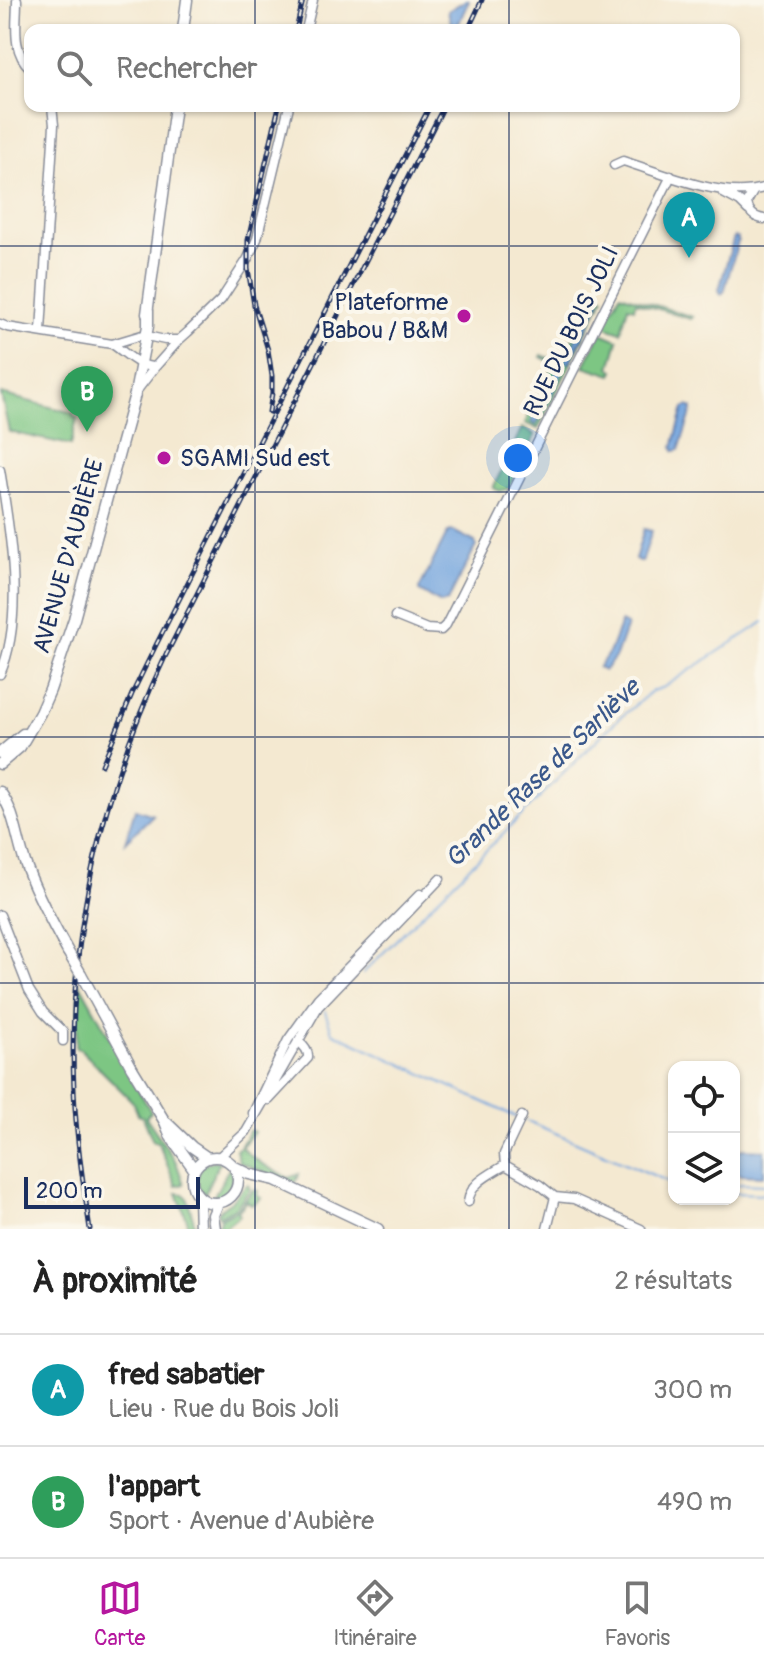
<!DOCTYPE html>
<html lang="fr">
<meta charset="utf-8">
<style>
body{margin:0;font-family:Pangolin,sans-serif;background:#f6f6f6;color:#222}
.controls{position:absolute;right:24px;bottom:24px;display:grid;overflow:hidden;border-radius:16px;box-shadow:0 2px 6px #0004}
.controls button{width:72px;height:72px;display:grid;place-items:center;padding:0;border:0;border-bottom:2px solid #e0e0e0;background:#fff;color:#222;font:40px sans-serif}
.scale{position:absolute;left:24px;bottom:20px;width:176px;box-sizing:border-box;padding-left:8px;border:4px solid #1b2f5e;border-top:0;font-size:22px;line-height:28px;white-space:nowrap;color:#1b2f5e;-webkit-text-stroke:6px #fbf7ec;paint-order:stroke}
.you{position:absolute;left:518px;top:458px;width:28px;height:28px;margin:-20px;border:6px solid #fff;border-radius:50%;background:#1a73e8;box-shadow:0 0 0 12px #1a73e833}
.badge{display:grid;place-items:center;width:52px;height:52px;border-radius:50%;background:#b5179e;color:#fff;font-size:26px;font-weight:700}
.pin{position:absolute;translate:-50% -66px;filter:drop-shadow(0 2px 4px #0008)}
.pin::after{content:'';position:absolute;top:42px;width:28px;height:24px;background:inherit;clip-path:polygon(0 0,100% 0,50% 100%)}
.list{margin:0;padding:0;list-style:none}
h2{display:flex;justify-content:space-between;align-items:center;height:104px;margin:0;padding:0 32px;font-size:34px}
h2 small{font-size:26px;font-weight:400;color:#767676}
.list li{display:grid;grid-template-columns:52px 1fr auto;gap:24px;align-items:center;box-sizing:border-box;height:112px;padding:0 32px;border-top:2px solid #e0e0e0}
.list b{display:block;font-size:30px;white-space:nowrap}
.list p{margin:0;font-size:26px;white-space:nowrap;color:#767676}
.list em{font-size:26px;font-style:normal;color:#767676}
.icon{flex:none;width:44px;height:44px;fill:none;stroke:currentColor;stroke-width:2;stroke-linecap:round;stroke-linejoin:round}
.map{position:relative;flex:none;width:764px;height:1229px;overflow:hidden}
.search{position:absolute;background:#fff;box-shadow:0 2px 6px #0004;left:24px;right:24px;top:24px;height:88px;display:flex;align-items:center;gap:20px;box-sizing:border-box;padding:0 28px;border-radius:16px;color:#767676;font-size:30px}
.sheet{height:328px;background:#fff}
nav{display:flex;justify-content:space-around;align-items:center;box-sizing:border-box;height:112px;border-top:2px solid #e0e0e0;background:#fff;font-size:22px;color:#767676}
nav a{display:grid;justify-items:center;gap:4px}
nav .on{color:#b5179e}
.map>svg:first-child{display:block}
.green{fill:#7dc683;stroke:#4c7a70;stroke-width:2}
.water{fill:#74a5de;stroke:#486a9e;stroke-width:2}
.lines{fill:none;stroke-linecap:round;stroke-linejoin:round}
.stream{stroke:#74a5de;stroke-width:2}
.minor-casing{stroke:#888c98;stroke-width:11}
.major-casing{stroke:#888c98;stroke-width:13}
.minor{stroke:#fff;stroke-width:8}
.major{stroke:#fff;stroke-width:10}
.rail-casing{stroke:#1b2f5e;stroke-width:5}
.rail{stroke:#fbf7ec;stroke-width:2;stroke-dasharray:6;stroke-linecap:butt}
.major-bridge-casing{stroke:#888c98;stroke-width:13;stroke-linecap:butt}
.major-bridge{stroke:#fff;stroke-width:10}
.grid{fill:none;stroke:#1b2f5e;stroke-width:2;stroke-opacity:0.55}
.poi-dot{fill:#b5179e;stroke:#fbf7ec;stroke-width:3}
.labels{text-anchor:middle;stroke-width:8;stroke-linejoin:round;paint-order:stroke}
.poi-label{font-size:24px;fill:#1b2f5e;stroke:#fbf7ec;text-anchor:end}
.street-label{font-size:24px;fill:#1b2f5e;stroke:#fbf7ec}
.water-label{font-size:26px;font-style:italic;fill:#3a588b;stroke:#fbf7ec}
</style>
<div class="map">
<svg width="764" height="1229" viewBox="0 0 764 1229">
<rect width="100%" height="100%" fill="#fbf7ec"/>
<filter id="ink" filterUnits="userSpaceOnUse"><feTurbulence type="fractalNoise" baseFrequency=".0125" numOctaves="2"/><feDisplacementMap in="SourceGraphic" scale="16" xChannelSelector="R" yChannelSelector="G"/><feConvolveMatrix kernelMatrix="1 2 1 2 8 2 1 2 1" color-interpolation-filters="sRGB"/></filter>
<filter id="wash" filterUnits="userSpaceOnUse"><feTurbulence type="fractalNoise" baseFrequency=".006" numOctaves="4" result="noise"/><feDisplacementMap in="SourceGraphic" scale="32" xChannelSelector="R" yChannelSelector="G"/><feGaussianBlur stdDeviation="1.8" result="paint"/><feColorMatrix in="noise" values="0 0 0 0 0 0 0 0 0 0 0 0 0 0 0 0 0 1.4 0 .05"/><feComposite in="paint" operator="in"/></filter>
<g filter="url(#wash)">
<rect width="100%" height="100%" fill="#f4e9d1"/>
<!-- green -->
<path class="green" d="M592 291 604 297 538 429 525 423 555 364 541 357 542 355 560 363 594 298 590 295Z
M620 294 693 317 691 319 636 302 634 308 628 306 621 332 603 326Z
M601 333 618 340 610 368 614 370 612 375 584 366Z
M1 394 73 413V417L77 418 71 445 9 432Z
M522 428 535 435 508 489 500 491 493 488Z
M80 984 151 1112 146 1117 176 1162 184 1184 176 1186 158 1142 153 1141 143 1117 138 1115 132 1101 80 1049 76 1048Z
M250 1130 254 1132 241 1147C255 1161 271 1170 289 1178L299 1174 298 1178 293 1184 239 1162 236 1150 240 1147Z
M213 1161 220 1162 210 1181 205 1194C194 1186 195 1176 202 1165Z
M229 1168C237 1183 229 1195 213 1198Z
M248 1184 250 1189 235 1208 220 1216 217 1214C221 1207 224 1206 230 1202 237 1197 240 1189 248 1184Z
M254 1189 258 1191 256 1195 261 1198 252 1205 247 1201 238 1211 240 1215 225 1227 219 1229 218 1225 221 1218 237 1210Z
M177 1193 183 1194 187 1197 196 1229H184L188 1223Z"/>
<!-- water -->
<path class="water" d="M466 0H469L456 30H453L448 11Z
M734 237 738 238V241L724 292 721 294 719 290Z
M596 299 600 301 569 363 565 361Z
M558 368 564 369 536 425 531 422Z
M688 406 692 408V410L679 450 674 451 673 447 684 408Z
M644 529 652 531 642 562 635 559Z
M453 531 475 542 476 546 448 601 441 603 419 591V589L448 532Z
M621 622 627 625 616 656 604 671 598 668 610 651Z
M135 809 153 815 125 842Z
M742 1149 764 1150V1176L741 1175 737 1172V1153Z"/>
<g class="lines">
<!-- stream -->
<path class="stream" d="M363 973 614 723 652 691 664 687 764 622
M325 1011 332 1032 516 1117
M525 1120 674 1184
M738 1186 741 1184 764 1185
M734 1193 764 1194"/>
</g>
</g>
<g filter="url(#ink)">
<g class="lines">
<defs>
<path id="minor" d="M17 0C17 24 11 50 30 68
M306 30 313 0
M614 165 623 161C659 172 717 197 754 190
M764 188 754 190 747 202C748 212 754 218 764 219
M723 193 740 202 748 210
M0 324 7 327 112 344C126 353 138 367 155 367L179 340 188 332 221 300 247 260 257 239 289 106
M41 331 54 125 52 106
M112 344 142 335 165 340H179
M135 393 155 367
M0 470C10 529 25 619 0 674
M395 616 427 629 441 630 446 625 671 176
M0 915 29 990 43 1012 63 1032V1041
M269 1100 308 1058C309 1051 303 1045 298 1041
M253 1113 288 1040 318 998 420 894
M219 1157 246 1132 318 1007 440 879
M505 1165 540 1185 555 1197 574 1199 641 1229
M505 1165 504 1154 522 1116
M468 1202C471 1182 489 1175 505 1165
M547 1229 555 1197"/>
<path id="major" d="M183 30 187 0
M147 314 175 106
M0 753 23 734
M0 764 20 747 40 713 50 690 74 619 135 394 148 326V310
M0 792C16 813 17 843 27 868 38 897 53 925 68 952
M81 974 132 1068 165 1122 171 1137 194 1169
M167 1123 192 1147 208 1158
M192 1180a23 23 0 1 1 46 0a23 23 0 1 1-46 0Z
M235 1167 249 1174 275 1180 378 1229
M199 1197 200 1229
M215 1229 213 1215 218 1203"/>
</defs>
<!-- minor casing -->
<use href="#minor" class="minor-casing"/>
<!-- major casing -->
<use href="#major" class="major-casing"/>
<!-- minor -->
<use href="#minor" class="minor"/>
<!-- major -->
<use href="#major" class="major"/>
<defs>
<path id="rail" d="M296 30 303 0
M468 30 482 0
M269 412 272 393V376L268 350 254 305 248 269V240L279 106
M102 765 132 694 156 645 430 106
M90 1229C83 1183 76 1137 74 1090 67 936 100 794 166 655L444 106"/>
</defs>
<!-- rail casing -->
<use href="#rail" class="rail-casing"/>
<!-- rail -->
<use href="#rail" class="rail"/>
<defs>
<path id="major-bridge" d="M68 952 81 974"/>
</defs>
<!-- major-bridge casing -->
<use href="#major-bridge" class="major-bridge-casing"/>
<!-- major-bridge -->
<use href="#major-bridge" class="major-bridge"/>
</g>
</g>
<!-- grid -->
<path class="grid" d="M255 0V30M509 0V30M255 106V1229M509 106V1229M0 246H764M0 492H764M0 737H764M0 983H764"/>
<!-- markers -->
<g class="poi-dot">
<circle cx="464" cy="316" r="8"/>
<circle cx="164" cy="458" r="8"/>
</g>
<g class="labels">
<!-- poi labels -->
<g class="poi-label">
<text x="448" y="310">Plateforme<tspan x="448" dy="28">Babou / B&amp;M</tspan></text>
<text x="180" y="466" text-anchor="start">SGAMI Sud est</text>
</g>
<!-- street labels -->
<g class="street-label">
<text transform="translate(571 331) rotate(-64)" y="8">RUE DU BOIS JOLI</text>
<text transform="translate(68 556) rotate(-74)" y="8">AVENUE D'AUBIÈRE</text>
</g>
<!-- water labels -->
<g class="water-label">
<text transform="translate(542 773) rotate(-44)" y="9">Grande Rase de Sarliève</text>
</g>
</g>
</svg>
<div class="controls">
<button><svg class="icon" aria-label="locate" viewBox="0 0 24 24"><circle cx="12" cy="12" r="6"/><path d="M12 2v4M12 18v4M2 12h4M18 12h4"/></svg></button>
<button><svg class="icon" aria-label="layers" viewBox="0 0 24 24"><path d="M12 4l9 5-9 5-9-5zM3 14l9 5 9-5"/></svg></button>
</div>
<div class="scale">200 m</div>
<div class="you"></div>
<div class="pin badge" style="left:689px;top:258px;background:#0f9aa8">A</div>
<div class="pin badge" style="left:87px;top:432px;background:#2e9e5b">B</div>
<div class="search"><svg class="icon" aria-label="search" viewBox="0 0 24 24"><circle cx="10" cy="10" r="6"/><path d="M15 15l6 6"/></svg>Rechercher</div>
</div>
<section class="sheet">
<h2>À proximité<small>2 résultats</small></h2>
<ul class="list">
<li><span class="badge" style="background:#0f9aa8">A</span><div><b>fred sabatier</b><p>Lieu · Rue du Bois Joli</p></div><em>300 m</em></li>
<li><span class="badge" style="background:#2e9e5b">B</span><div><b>l'appart</b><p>Sport · Avenue d'Aubière</p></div><em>490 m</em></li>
</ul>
</section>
<nav>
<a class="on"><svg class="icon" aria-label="map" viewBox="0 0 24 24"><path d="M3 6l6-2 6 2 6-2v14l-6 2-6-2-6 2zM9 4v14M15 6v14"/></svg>Carte</a>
<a><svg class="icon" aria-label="directions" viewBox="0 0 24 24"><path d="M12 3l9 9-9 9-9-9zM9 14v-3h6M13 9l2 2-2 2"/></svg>Itinéraire</a>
<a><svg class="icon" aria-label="saved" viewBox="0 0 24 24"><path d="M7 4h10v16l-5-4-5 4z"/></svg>Favoris</a>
</nav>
